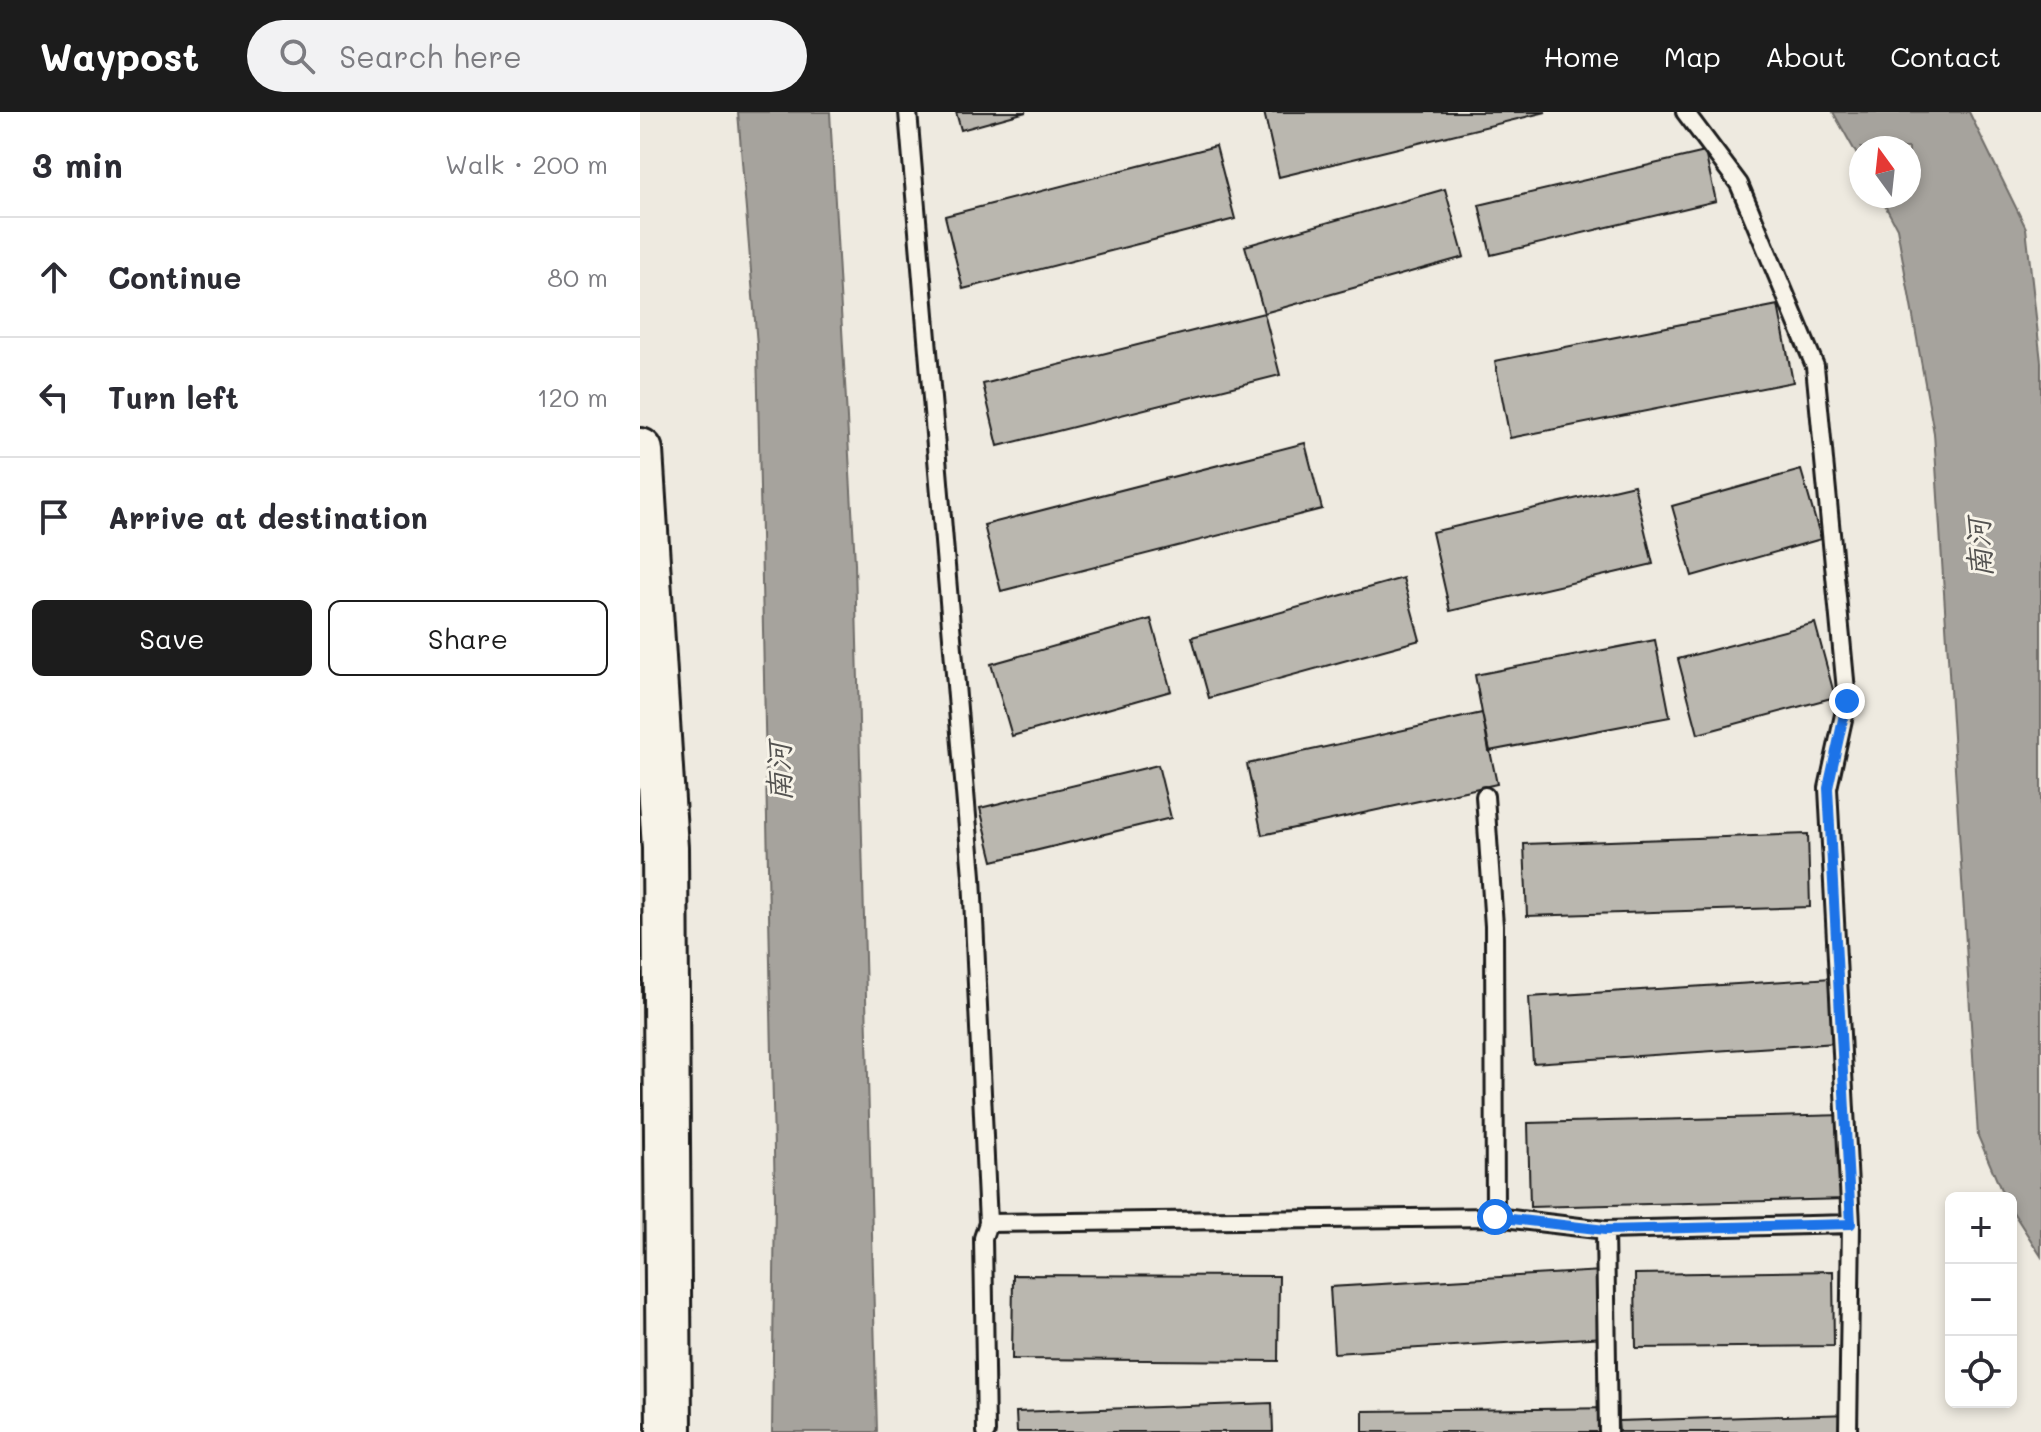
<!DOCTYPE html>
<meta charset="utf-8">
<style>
body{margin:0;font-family:Mali,"LXGW WenKai TC",sans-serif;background:#f2f2f3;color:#2b2b33}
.controls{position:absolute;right:24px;bottom:24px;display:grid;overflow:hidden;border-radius:12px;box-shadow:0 4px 12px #0003}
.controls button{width:72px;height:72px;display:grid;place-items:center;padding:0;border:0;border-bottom:2px solid #e1e1e2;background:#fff;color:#2b2b33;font:40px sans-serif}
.compass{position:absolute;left:1209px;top:24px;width:72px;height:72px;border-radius:50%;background:#fff;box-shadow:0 4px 12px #0003;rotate:345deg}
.stop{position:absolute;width:24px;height:24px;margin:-18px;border:6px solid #1a73e8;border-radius:50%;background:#fff}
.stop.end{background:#1a73e8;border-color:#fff;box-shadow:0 2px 8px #0008}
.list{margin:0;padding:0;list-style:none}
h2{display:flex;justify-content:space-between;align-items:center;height:104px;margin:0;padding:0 32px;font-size:34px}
h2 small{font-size:26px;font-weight:400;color:#7c7c81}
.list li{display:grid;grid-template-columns:52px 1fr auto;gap:24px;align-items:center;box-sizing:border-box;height:120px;padding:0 32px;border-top:2px solid #e1e1e2}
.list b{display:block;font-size:30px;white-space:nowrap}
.list em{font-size:26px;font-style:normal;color:#7c7c81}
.actions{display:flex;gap:16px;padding:24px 32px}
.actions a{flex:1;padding:18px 0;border:2px solid #1c1c1c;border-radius:12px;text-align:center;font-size:28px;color:#1c1c1c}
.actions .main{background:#1c1c1c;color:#fff}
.icon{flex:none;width:44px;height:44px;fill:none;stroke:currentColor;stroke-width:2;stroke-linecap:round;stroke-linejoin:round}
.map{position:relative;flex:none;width:1401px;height:1320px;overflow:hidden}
header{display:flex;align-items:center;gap:48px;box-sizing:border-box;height:112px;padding:0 40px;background:#1c1c1c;color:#fff}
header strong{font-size:38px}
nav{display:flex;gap:44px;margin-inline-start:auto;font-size:28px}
.search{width:560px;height:72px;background:#f2f2f3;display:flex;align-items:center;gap:20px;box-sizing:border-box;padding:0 28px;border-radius:44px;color:#7c7c81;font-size:30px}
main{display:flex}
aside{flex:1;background:#fff}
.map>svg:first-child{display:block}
.water{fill:#a6a39d;stroke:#6f6d69;stroke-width:2}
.building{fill:#bab7af;stroke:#1c1c1c;stroke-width:2}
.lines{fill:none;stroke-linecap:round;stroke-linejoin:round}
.lane-casing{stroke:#1c1c1c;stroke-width:22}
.secondary-casing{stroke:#1c1c1c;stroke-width:50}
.lane{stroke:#f7f3e8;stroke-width:16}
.secondary{stroke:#f7f3e8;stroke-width:44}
.route{stroke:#1a73e8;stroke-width:10}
.labels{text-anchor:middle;stroke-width:6;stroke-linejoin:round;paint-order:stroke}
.water-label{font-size:30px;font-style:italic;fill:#535250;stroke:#f7f3e8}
</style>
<header>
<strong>Waypost</strong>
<div class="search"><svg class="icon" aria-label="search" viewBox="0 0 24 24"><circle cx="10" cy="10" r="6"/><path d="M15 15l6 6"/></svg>Search here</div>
<nav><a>Home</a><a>Map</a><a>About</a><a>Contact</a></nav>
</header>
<main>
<aside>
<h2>3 min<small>Walk · 200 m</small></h2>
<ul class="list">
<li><svg class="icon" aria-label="ahead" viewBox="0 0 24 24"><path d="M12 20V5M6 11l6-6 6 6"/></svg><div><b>Continue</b></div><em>80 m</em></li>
<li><svg class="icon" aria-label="left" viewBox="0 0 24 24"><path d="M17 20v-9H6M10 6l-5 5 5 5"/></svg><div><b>Turn left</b></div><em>120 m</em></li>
<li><svg class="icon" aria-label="arrive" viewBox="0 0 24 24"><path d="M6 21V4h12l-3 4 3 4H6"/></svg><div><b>Arrive at destination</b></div></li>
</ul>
<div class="actions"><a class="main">Save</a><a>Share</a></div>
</aside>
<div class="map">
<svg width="1401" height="1320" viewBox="0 0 1401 1320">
<rect width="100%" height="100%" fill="#eeeae0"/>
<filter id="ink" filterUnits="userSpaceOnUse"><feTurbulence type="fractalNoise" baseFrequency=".0125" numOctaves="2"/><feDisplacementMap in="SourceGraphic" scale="16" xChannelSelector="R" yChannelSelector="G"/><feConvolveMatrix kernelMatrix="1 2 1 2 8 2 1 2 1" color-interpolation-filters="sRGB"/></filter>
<g filter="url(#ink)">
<!-- water -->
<path class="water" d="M98 0H190L215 451 237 1320H132L135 1087 117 233Z
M1193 0H1329L1386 116 1401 250V1144L1371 1097V1086L1364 1085 1338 1024 1294 321 1257 116 1240 84H1269V36H1221V50Z"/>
<!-- building -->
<path class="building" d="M316 0H386L321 18Z
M624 0H906L639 65Z
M576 34 595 107 323 177 305 104Z
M1065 40 1076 89 851 143 839 93Z
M805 77 824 145 624 201 605 134Z
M1138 193 1153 270 870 326 855 249Z
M624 201 640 263 358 334 343 272Z
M665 331 682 397 361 479 344 413Z
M1161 358 1181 427 1052 464 1032 394Z
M994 373 1013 452 810 499 792 420Z
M763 466 780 528 569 586 552 525Z
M511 507 531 579 372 624 351 552Z
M1175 511 1195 585 1058 622 1038 547Z
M1015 528 1030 605 849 639 835 563Z
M842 601 857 672 622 723 607 652Z
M518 653 531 706 353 749 340 696Z
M1168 722 1170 795 887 804 884 732Z
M1192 866 1196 931 893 951 889 885Z
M1204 1003 1206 1087 890 1095 888 1011Z
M962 1159 966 1225 694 1241 690 1175Z
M1193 1159 1194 1234 996 1236 995 1162Z
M373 1163 639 1164 638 1249 372 1247Z
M632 1291 633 1320H377L376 1300Z
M978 1296V1320H723V1299Z
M1211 1302V1320H979L978 1309Z"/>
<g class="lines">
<defs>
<path id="lane" d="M268 0 332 764 348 1111 343 1126 346 1320
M1045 0 1099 72 1175 254 1207 589 1188 676 1211 1112 1208 1320
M845 684 854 814 855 1105
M348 1111 855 1105 965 1118 1211 1112
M965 1118 968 1320"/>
<path id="secondary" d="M0 339 25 736 29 1320"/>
</defs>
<!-- lane casing -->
<use href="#lane" class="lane-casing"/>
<!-- secondary casing -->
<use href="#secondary" class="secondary-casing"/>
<!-- lane -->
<use href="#lane" class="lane"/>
<!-- secondary -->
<use href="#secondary" class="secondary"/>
</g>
</g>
<g class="lines" filter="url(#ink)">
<!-- route -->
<path class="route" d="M855 1105 965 1118 1211 1112 1188 676 1207 589"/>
</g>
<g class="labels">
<!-- water labels -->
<g class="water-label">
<text transform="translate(1340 436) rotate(-93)" y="10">南河</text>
<text transform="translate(140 660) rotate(-91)" y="10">南河</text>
</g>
</g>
</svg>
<div class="controls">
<button>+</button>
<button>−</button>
<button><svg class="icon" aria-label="locate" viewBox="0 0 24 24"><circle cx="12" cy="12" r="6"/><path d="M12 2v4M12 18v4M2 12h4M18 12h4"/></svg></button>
</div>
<svg class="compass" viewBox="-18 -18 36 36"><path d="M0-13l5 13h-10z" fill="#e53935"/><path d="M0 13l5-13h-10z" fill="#7c7c81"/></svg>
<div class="stop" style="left:855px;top:1105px"></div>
<div class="stop end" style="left:1207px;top:589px"></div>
</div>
</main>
